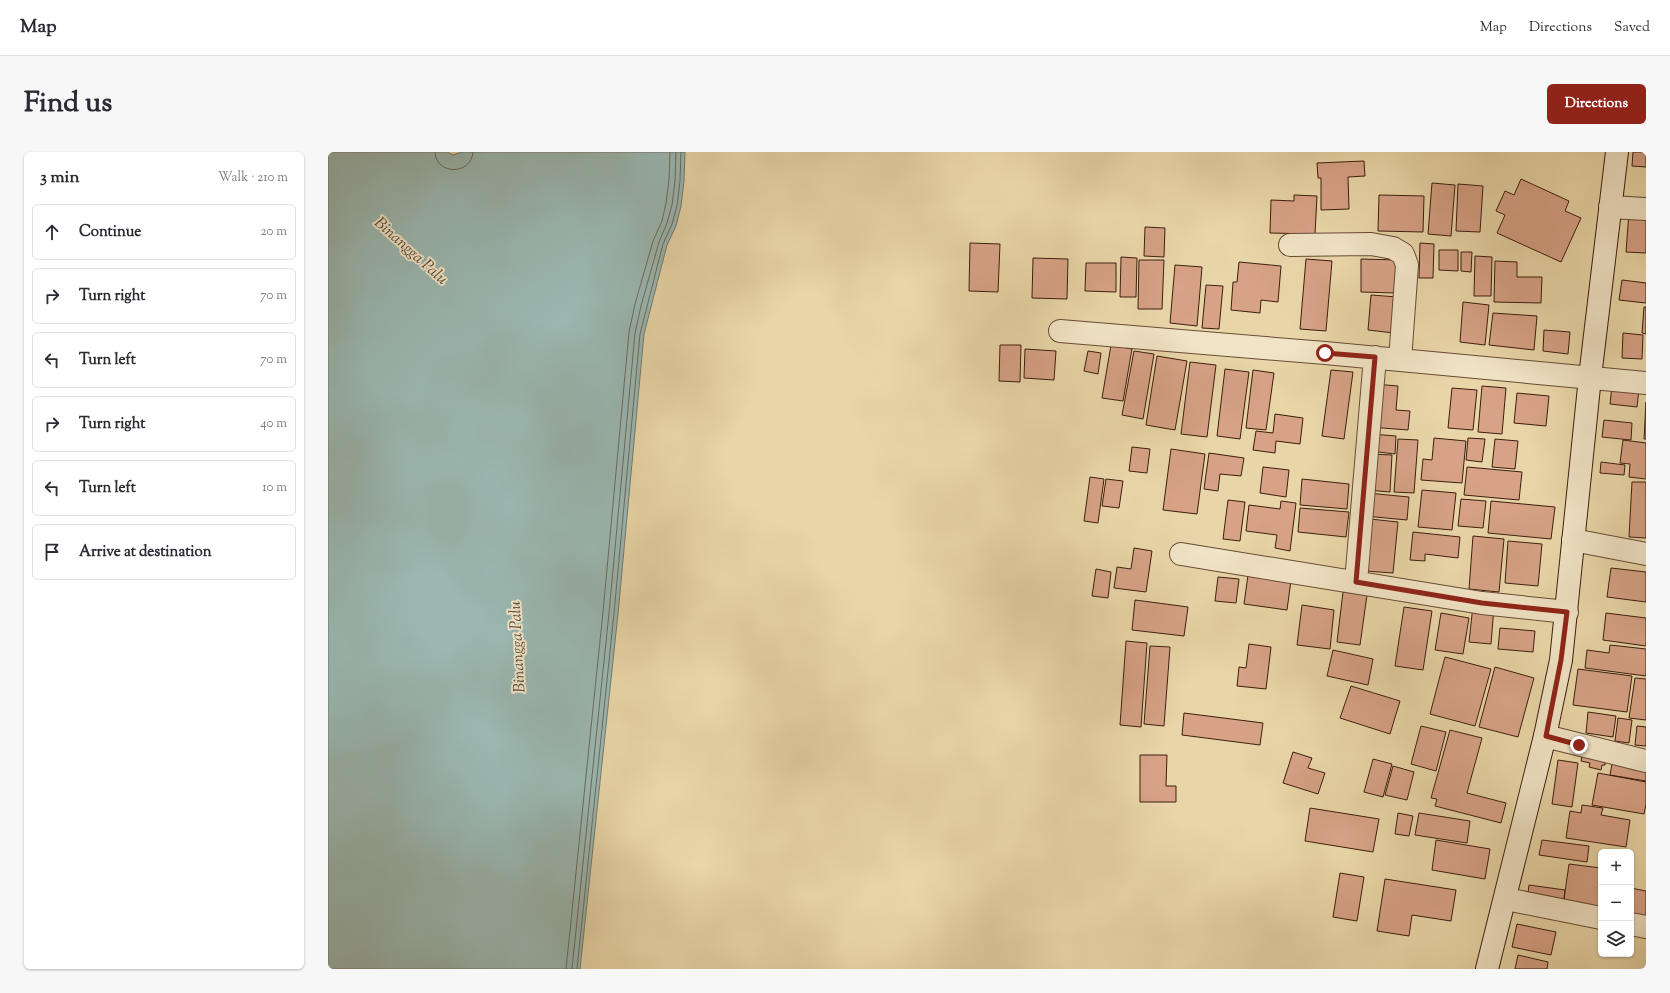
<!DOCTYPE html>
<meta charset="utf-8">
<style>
body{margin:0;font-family:"Sorts Mill Goudy",serif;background:#f7f7f7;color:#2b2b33}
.controls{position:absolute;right:12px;bottom:12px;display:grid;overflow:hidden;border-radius:6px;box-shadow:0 1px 3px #0004}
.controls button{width:36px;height:36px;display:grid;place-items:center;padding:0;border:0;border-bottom:1px solid #e1e1e2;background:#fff;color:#2b2b33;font:20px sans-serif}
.stop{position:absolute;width:12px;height:12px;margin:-9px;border:3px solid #8f2418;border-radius:50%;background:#fff}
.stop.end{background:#8f2418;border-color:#fff;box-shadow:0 1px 4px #0008}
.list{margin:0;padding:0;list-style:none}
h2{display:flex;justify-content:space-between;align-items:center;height:52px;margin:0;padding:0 16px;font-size:17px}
h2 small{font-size:13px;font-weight:400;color:#7c7c81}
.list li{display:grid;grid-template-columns:26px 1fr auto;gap:12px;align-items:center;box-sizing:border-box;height:56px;margin:0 8px 8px;padding:0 8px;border:1px solid #e1e1e2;border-radius:6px}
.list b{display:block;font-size:15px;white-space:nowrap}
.list em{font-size:13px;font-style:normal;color:#7c7c81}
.icon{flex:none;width:22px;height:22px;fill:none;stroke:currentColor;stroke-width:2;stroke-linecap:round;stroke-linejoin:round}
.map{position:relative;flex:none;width:1318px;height:817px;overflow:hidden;border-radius:6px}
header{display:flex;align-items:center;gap:24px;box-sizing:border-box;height:56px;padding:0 20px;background:#fff;border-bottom:1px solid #e1e1e2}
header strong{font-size:19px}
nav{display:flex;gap:22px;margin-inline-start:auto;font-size:14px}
.intro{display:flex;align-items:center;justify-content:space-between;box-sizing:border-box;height:96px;padding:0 24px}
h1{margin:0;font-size:28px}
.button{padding:10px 18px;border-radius:6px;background:#8f2418;color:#fff;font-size:14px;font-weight:700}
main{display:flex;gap:24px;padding:0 24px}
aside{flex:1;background:#fff;border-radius:6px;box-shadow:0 1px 3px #0004}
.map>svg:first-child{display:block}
.water{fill:#9ab7b1;stroke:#747a70}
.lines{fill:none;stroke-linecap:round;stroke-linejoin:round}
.shore{stroke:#6b6a60;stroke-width:1}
.building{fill:#d7a286;stroke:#3c1e0f}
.street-casing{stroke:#674c35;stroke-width:24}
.secondary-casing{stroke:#3c1e0f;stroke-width:24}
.street{stroke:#f1e4c6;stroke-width:22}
.secondary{stroke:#f1e4c6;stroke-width:22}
.route{stroke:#8f2418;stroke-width:5}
.labels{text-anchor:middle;stroke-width:4;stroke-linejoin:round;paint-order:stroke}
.water-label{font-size:16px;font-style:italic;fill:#584c40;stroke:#f1e4c6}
</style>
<header>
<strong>Map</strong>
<nav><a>Map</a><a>Directions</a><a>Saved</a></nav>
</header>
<div class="intro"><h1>Find us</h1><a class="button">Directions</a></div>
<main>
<aside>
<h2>3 min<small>Walk · 210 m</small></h2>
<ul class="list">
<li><svg class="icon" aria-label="ahead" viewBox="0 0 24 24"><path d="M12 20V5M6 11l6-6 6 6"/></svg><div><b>Continue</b></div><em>20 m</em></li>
<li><svg class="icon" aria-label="right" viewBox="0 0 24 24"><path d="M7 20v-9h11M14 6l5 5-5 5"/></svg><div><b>Turn right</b></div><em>70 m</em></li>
<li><svg class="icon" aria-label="left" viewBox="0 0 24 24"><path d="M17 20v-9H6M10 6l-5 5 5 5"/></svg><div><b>Turn left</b></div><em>70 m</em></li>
<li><svg class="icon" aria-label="right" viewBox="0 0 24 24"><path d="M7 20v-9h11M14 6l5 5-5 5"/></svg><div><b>Turn right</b></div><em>40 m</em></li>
<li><svg class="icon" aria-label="left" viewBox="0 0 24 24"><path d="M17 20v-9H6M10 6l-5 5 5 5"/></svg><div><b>Turn left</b></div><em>10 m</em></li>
<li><svg class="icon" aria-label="arrive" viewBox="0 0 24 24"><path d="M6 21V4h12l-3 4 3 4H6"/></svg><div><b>Arrive at destination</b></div></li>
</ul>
</aside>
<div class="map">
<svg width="1318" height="817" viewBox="0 0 1318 817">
<rect width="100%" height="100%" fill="#e9d6a8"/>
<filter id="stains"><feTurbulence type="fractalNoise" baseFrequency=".005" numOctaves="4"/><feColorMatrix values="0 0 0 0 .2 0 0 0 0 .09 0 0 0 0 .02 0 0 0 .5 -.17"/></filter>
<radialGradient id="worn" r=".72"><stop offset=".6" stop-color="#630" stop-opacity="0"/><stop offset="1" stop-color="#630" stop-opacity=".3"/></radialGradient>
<!-- water -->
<path class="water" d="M0 0H119L125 3 134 0H357L356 29 353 54 348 74 339 93 316 182 290 462 252 817H0Z"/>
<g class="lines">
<!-- shore -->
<path class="shore" d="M107 0C108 24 144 23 145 0
M238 817 275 460 301 180 307 152 325 89 334 69 338 51 341 28 342 0
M244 817 281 461 307 181 313 154 331 90 339 71 344 53 347 29 348 0
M249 817 286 461 312 182 335 92 344 72 349 54 352 29 353 0"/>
</g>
<!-- building -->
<path class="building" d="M1305 0H1318V15L1304 14Z
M1036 9 1037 24 1020 25 1021 57 993 58V26H990L989 11Z
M1193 27 1241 49 1237 59 1253 66 1233 110 1169 81 1177 63 1168 59 1177 39 1186 43Z
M1104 31 1127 33 1123 84 1100 82Z
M1130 32 1155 34 1152 80 1128 79Z
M966 43 989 44 987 82 942 81 943 48 966 49Z
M1051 43 1096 44 1095 80 1050 79Z
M1301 60 1318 62V101L1298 100Z
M817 75 837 76 836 105 816 104Z
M642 91 672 92 670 140 641 139Z
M1092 91 1106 92 1105 126H1091Z
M1111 98H1130V119L1111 118Z
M1133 100H1144L1143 120 1133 119Z
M1147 104 1164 105 1163 144H1146Z
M793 105 809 106 808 145H792Z
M705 106 740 107 739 147 704 146Z
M978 107 1004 109 998 179 972 177Z
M1033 107 1069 108 1068 141 1033 140Z
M811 108H836L834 157H810Z
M1167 109 1189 110V125H1214L1213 151 1166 150Z
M911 110 953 114 950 150 933 148 932 161 903 158 905 130H909Z
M758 111H788V140L757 139Z
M847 113 874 115 869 174 842 171Z
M1294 128 1318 131V151L1291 148Z
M878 133 895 134 891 177 874 176Z
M1043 143 1070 145 1066 181 1040 178Z
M1135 150 1161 153 1157 193 1132 190Z
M1316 155H1318V182L1314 181Z
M1165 161 1209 164 1206 198 1161 193Z
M1216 178 1242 180 1240 202 1215 199Z
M1295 181 1315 183 1314 207 1294 206Z
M672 193H693L692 230 671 229Z
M783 193 804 197 795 249 774 246Z
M697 197 728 199 726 228 696 226Z
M760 199 773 201 770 222 756 219Z
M806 199 826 202 815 267 794 263Z
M829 204 859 209 847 278 818 273Z
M862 210 888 213 879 285 853 282Z
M897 217 921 220 912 287 889 284Z
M925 218 946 221 938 278 918 276Z
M1003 218 1025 220 1016 287 994 284Z
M1046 232 1070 234 1068 258 1082 259 1080 278 1042 275Z
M1154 234 1178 236 1174 282 1150 280Z
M1284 234 1311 237 1309 255 1282 252Z
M1124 236 1149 238 1145 278 1120 276Z
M1189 241 1221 244 1218 274 1186 271Z
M1318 250V287H1316Z
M947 262 975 266 972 292 948 289 947 301 925 298 928 279 945 281Z
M1276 268 1304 271 1303 288 1274 285Z
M1043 282 1068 284 1067 302 1042 299Z
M1106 286 1138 289 1134 331 1093 328 1095 307 1104 308Z
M1140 286 1157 287 1154 310 1138 308Z
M1070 287 1090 288 1086 341 1066 340Z
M1167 287 1190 289 1187 317 1164 315Z
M1295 288 1318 291V327L1301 325 1302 312 1292 311Z
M804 295 822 297 819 321 801 319Z
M843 297 877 302 869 362 835 358Z
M881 301 916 306 913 324 892 322 890 339 876 337Z
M1041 302 1064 303 1062 340 1039 338Z
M1273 310 1297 313 1296 323 1272 321Z
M935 315 961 318 958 345 932 341Z
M1139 315 1194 320 1191 348 1136 343Z
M762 325 776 327 770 371 756 369Z
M778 327 795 329 791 356 774 354Z
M974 327 1021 332 1019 357 972 353Z
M1304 330H1318V386L1301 385Z
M1094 338 1128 341 1124 378 1090 375Z
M1039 341 1081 345 1079 368 1037 364Z
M1133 347 1158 349 1155 376 1130 374Z
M900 348 917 350 912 389 895 387Z
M953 349 968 351 962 399 947 396 949 383 918 379 921 353 952 357Z
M1163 349 1227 355 1223 387 1160 381Z
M972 356 1021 360 1018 385 970 380Z
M1042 367 1070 370 1065 421 1037 419Z
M1085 380 1132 385 1130 406 1097 402V409L1082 408Z
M1145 384 1176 387 1171 440 1141 437Z
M1180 389 1214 392 1210 434 1177 431Z
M806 396 824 399 818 440 786 436 789 415 803 417Z
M1283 416 1318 420V450L1279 445Z
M768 417 783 420 780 446 764 444Z
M964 421 959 458 916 452 920 423Z
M890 425 911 427 908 451 887 449Z
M1015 440 1039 443 1032 493 1009 490Z
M807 448 860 455 856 484 804 478Z
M974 453 1006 458 1002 497 969 493Z
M1145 453 1166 455 1163 492 1141 490Z
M1076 455 1104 459 1095 518 1067 514Z
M1113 461 1141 466 1135 502 1107 498Z
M1278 461 1318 466V494L1275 488Z
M1172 476 1207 479 1205 500 1170 497Z
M798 489 819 491 813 575 792 573Z
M921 492 943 495 938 537 909 534 911 515 918 516Z
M1282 493 1318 497V524L1257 516 1259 498 1281 501Z
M822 494 842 495 836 574 816 572Z
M1005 498 1045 507 1040 533 999 524Z
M1117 505 1163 517 1147 574 1102 562Z
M1167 515 1206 526 1190 585 1151 575Z
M1250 517 1304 524 1299 560 1245 553Z
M1307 526 1318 527V568L1301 566Z
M1023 534 1072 549 1062 582 1012 566Z
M1260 560 1288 564 1285 585 1258 581Z
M856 561 935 571 932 593 854 583Z
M1290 566 1304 568 1301 591 1287 589Z
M1093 574 1118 580 1108 619 1083 612Z
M1309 574 1318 575V594L1307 593Z
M1122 578 1154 586 1139 641 1178 651 1173 671 1107 654 1109 647 1103 646Z
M1255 599 1278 603 1277 613H1274L1273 618 1261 615 1262 611 1253 609Z
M965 600 984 606 980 616 997 621 990 642 955 631Z
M812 603H839L838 634H848V650H812Z
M1285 606 1318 612V629L1282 623Z
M1045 607 1064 612 1055 645 1036 640Z
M1230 608 1250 611 1244 655 1224 652Z
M1065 614 1086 620 1079 648 1057 643Z
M1270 621 1318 630V652L1316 662 1264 653Z
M1254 653 1275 656 1273 663 1302 668 1298 695 1238 686 1242 659 1253 661Z
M982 656 1051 667 1045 700 977 689Z
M1070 661 1085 664 1081 684 1067 682Z
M1091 661 1142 669 1139 691 1087 683Z
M1108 688 1162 697 1157 727 1104 718Z
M1214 688 1261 694 1259 710 1211 703Z
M1241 712 1273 716V759L1235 754Z
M1012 721 1036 725 1029 769 1005 765Z
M1057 727 1128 738 1123 769 1084 763 1081 784 1049 779Z
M1201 733 1237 738 1235 754 1199 750Z
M1303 736 1318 739V771L1303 769Z
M1189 772 1228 780 1223 803 1184 795Z
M1190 803 1220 810 1219 817H1187Z"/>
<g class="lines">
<defs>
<path id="street" d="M1282 55 1318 57
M962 93 1043 92 1065 96 1075 102 1079 113 1072 208
M732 179 997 201 1318 231
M1245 388 1318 402
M853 402 1154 451 1239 460
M1028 430 1047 205
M1217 584 1318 609
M1178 747 1273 766
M1303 772 1318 775"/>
<path id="secondary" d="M1159 817 1217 584 1233 508 1262 225 1289 0"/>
</defs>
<!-- street casing -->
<use href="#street" class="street-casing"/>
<!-- secondary casing -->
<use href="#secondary" class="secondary-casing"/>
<!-- street -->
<use href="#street" class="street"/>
<!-- secondary -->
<use href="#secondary" class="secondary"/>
</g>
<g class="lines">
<!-- route -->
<path class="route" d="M997 201 1047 205 1028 430 1154 451 1239 460 1233 508 1218 584 1251 593"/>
</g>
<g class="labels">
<!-- water labels -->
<g class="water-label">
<text transform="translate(84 98) rotate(42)" y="6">Binangga Palu</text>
<text transform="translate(188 495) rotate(-93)" y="6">Binangga Palu</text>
</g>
</g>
<rect width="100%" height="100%" filter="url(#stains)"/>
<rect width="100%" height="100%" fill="url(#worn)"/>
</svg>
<div class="controls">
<button>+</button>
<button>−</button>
<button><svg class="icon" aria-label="layers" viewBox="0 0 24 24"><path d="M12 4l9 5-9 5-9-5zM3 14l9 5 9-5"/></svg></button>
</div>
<div class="stop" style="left:997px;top:201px"></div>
<div class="stop end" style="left:1251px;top:593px"></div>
</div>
</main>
